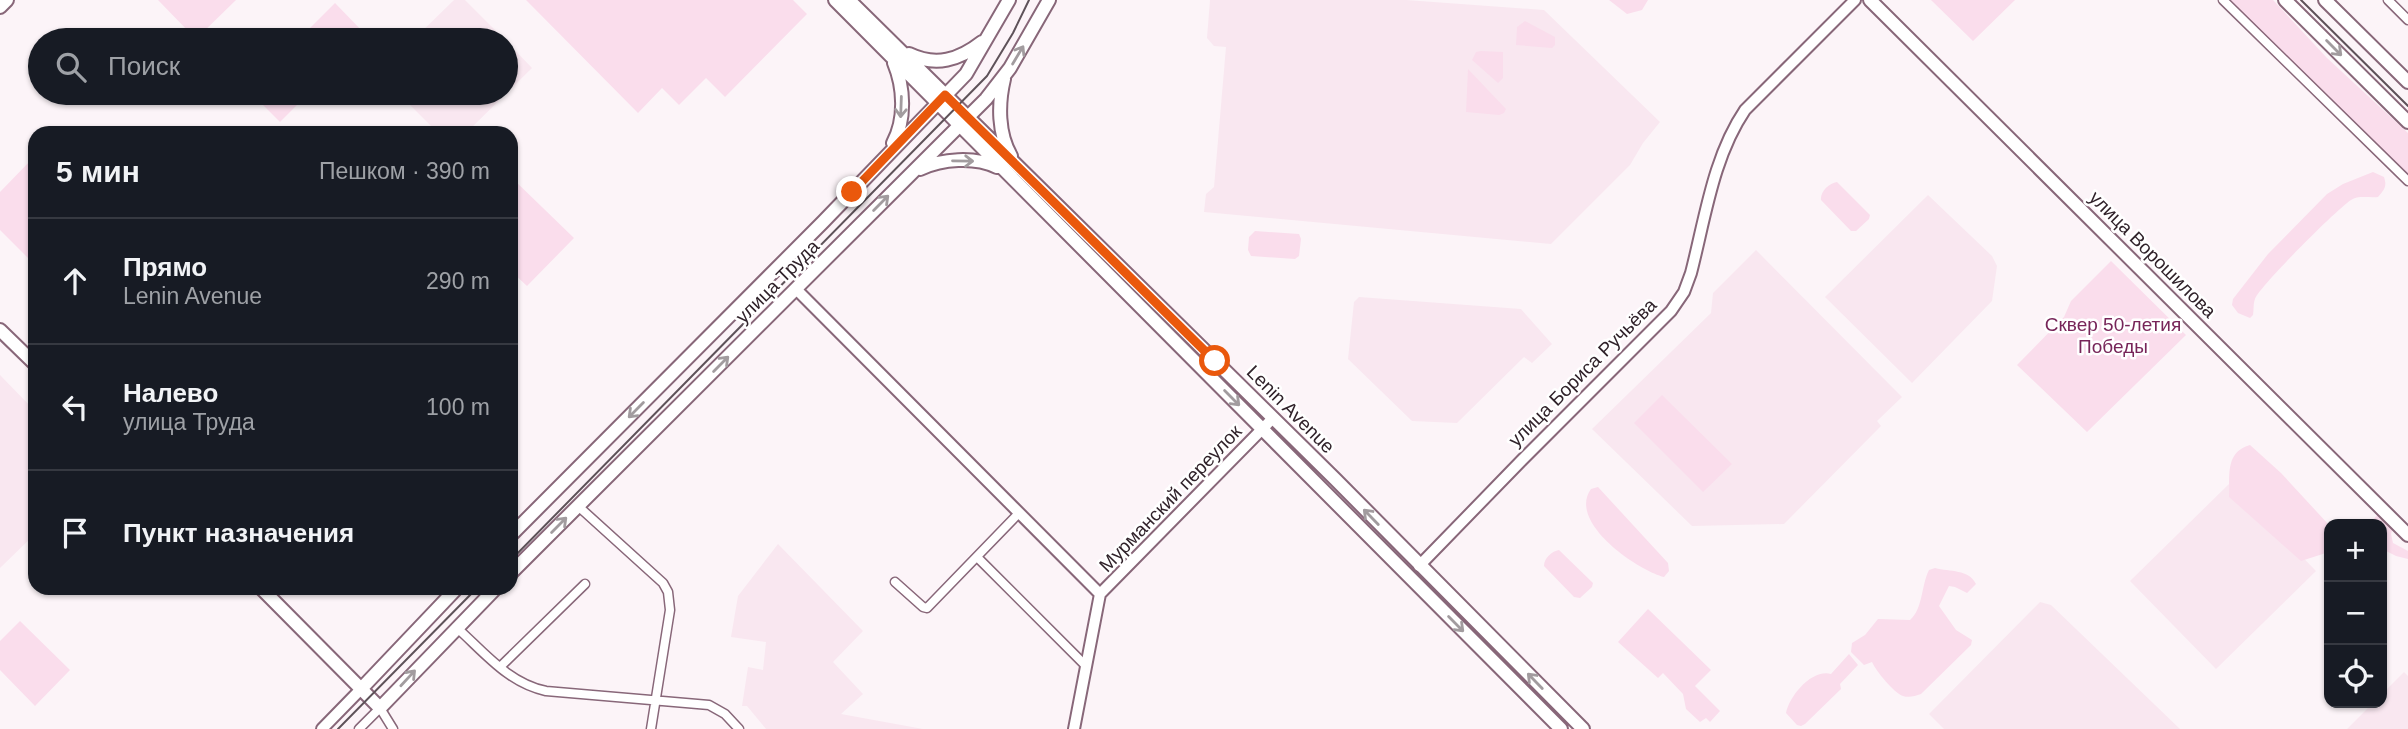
<!DOCTYPE html>
<html lang="ru">
<meta charset="utf-8">
<style>
body{margin:0;font-family:Helvetica,sans-serif;background:#242831;color:#f1f3f6}
.controls{position:absolute;right:21px;bottom:21px;display:grid;overflow:hidden;border-radius:14px;box-shadow:0 2px 5px #0004}
.controls button{width:63px;height:63px;display:grid;place-items:center;padding:0;border:0;border-bottom:2px solid #363941;background:#171b24;color:#f1f3f6;font:35px sans-serif}
.stop{position:absolute;width:21px;height:21px;margin:-16px;border:5px solid #ea580c;border-radius:50%;background:#fff}
.stop.end{background:#ea580c;border-color:#fff;box-shadow:0 2px 7px #0008}
.list{margin:0;padding:0;list-style:none}
h2{display:flex;justify-content:space-between;align-items:center;height:91px;margin:0;padding:0 28px;font-size:30px}
h2 small{font-size:23px;font-weight:400;color:#9ea1a6}
.list li{display:grid;grid-template-columns:46px 1fr auto;gap:21px;align-items:center;box-sizing:border-box;height:126px;padding:0 28px;border-top:2px solid #363941}
.list b{display:block;font-size:26px;white-space:nowrap}
.list p{margin:0;font-size:23px;white-space:nowrap;color:#9ea1a6}
.list em{font-size:23px;font-style:normal;color:#9ea1a6}
.icon{flex:none;width:38px;height:38px;fill:none;stroke:currentColor;stroke-width:2;stroke-linecap:round;stroke-linejoin:round}
.map{position:relative;flex:none;width:2408px;height:729px;overflow:hidden}
.search{position:absolute;background:#171b24;box-shadow:0 2px 5px #0004;left:28px;top:28px;width:490px;height:77px;display:flex;align-items:center;gap:18px;box-sizing:border-box;padding:0 24px;border-radius:38px;color:#9ea1a6;font-size:26px}
.panel{position:absolute;background:#171b24;box-shadow:0 2px 5px #0004;left:28px;top:126px;width:490px;height:469px;border-radius:21px}
.map>svg:first-child{display:block}
.built{fill:#f9e7f0}
.green{fill:#faddec}
.lines{fill:none;stroke-linecap:round;stroke-linejoin:round}
.minor-casing{stroke:#886779;stroke-width:11}
.tertiary-casing{stroke:#886779;stroke-width:14}
.secondary-casing{stroke:#886779;stroke-width:16}
.minor{stroke:#fff;stroke-width:8}
.tertiary{stroke:#fff;stroke-width:10}
.secondary{stroke:#fff;stroke-width:12}
.tram{stroke:#5e5259;stroke-width:2}
.oneway{stroke:#a29c9f}
.route{stroke:#ea580c;stroke-width:9}
.labels{text-anchor:middle;stroke-width:5;stroke-linejoin:round;paint-order:stroke}
.street-label{font-size:19px;fill:#30222a;stroke:#fff}
.park-label{font-size:19px;fill:#772559;stroke:#fff}
</style>
<div class="map">
<svg width="2408" height="729" viewBox="0 0 2408 729">
<rect width="100%" height="100%" fill="#fcf4f8"/>
<!-- built -->
<path class="built" d="M454 0H465L505 40H413Z
M1210 0H1406L1544 10 1660 122 1643 143 1630 165 1551 244 1204 212 1206 194 1214 187 1226 47 1214 46 1207 38Z
M506 41 532 68 466 133H438L398 93H506Z
M1928 195 1992 256 1997 266 1992 301 1912 383 1825 297Z
M1756 250 1902 397 1877 421 1881 426 1784 524 1692 526 1592 429 1711 313 1713 293Z
M1359 297 1521 309 1552 344 1532 363 1524 357 1457 423 1412 421 1348 359 1354 302Z
M0 375 35 411V534L0 568Z
M2230 483 2316 571 2216 669 2130 581Z
M778 544 863 631 833 662 863 694 841 714 923 729H766L747 706H742L748 667 763 670 766 642 731 637 738 596Z
M2040 602 2051 605 2180 729H1944L1929 714Z
M2404 672 2408 676V729H2347L2373 703H2382V694Z"/>
<!-- green -->
<path class="green" d="M158 0H236L195 40H191V34Z
M526 0H793L807 14 725 97 706 78 679 105 662 88 638 113Z
M1609 0H1648L1642 10 1627 14Z
M1931 0H2015L1973 41Z
M2227 0H2273L2327 58 2408 133V174Z
M335 3 366 35 361 40H298Z
M1525 21 1555 37V45L1552 48 1516 45 1517 27Z
M1481 51 1503 52V78L1498 83 1472 60 1476 52Z
M1468 69 1506 109 1504 113 1499 115 1466 112Z
M251 93H309L280 122Z
M32 159 35 162V261L33 263 0 230V192Z
M2373 172 2384 177C2387 186 2385 189 2378 197 2369 198 2358 195 2351 200 2338 208 2257 289 2255 299 2253 304 2254 310 2253 315L2250 318 2238 313 2232 305 2233 299 2268 254 2327 194 2343 184Z
M511 177 574 238 527 286 511 271Z
M1837 182 1870 215 1869 219 1856 231H1851L1821 200C1820 192 1829 183 1837 182Z
M1255 231 1299 234 1301 239 1299 256 1295 259 1251 256 1248 250 1249 237Z
M2111 261 2186 335 2087 432 2017 365 2064 317 2071 301Z
M1662 395 1732 464 1703 492 1634 423Z
M2250 445 2281 473 2329 525V552L2301 561 2229 497C2230 475 2225 452 2250 445Z
M1598 487 1668 563 1669 571 1664 577C1637 570 1567 522 1591 489Z
M2381 511 2394 524 2391 534 2393 543 2408 551V559L2396 556 2382 549V524H2369Z
M1559 550 1593 583 1592 587 1580 598 1574 597 1544 566C1544 558 1552 551 1559 550Z
M1935 568C1950 572 1969 569 1976 584L1967 593 1955 587 1949 586 1939 606 1956 630 1972 640 1971 645 1921 694C1915 696 1909 698 1903 696 1894 693 1876 671 1872 662L1864 665 1851 652 1852 643 1865 635 1878 619 1910 620C1923 609 1921 586 1929 570Z
M1648 609 1711 670 1695 686 1720 711 1710 722 1706 718 1700 722 1686 709 1683 694 1663 673 1658 678 1618 642Z
M20 621 70 670 35 706 0 670V641Z
M1849 654 1858 665 1840 684 1841 689 1805 724 1801 726 1797 725 1786 713C1790 695 1812 669 1831 674Z"/>
<g class="lines">
<defs>
<path id="minor" d="M2223 0 2408 181
M2388 0 2408 20
M578 506 663 583 668 592 670 610 651 729
M977 557 1086 666
M895 582 923 607 927 608 1019 513
M456 627C484 652 508 683 546 691L709 705 725 714 739 729
M500 667 585 584
M359 729 380 708 393 729"/>
<path id="tertiary" d="M796 289 1100 594
M1419 566 1522 460 1671 311 1684 292 1691 273C1705 219 1713 157 1745 110L1855 0
M322 729 361 689
M1074 729 1100 594 1273 418"/>
<path id="secondary" d="M835 0 1561 729
M849 0 1335 479 1583 729
M1870 0 2408 535
M2285 0 2408 122
M2325 0 2408 82
M0 7 7 0
M909 54C936 67 959 60 982 42
M1004 79C998 104 998 134 1011 156
M893 143C906 119 904 87 894 63
M920 169C942 159 974 156 997 167
M0 330 35 364
M511 535 823 222 966 74 1009 0
M511 573 986 99 1010 68 1049 0
M261 588 380 708 496 588
M361 689 457 588"/>
</defs>
<!-- minor casing -->
<use href="#minor" class="minor-casing"/>
<!-- tertiary casing -->
<use href="#tertiary" class="tertiary-casing"/>
<!-- secondary casing -->
<use href="#secondary" class="secondary-casing"/>
<!-- minor -->
<use href="#minor" class="minor"/>
<!-- tertiary -->
<use href="#tertiary" class="tertiary"/>
<!-- secondary -->
<use href="#secondary" class="secondary"/>
<!-- tram -->
<path class="tram" d="M2301 0 2408 106
M511 560 987 76 1013 33 1029 0
M338 729 477 588"/>
</g>
<!-- one-way arrows -->
<defs><path id="oneway-shaft" d="M-6 0H5M1.5-3L5.5 0L1.5 3" fill="none" stroke-width="1.6" stroke-linecap="round" stroke-linejoin="round" transform="scale(1.75)"/></defs>
<g class="oneway">
<use href="#oneway-shaft" transform="translate(2334 48) rotate(45)"/>
<use href="#oneway-shaft" transform="translate(1018 55) rotate(-59)"/>
<use href="#oneway-shaft" transform="translate(901 107) rotate(92)"/>
<use href="#oneway-shaft" transform="translate(963 161) rotate(1)"/>
<use href="#oneway-shaft" transform="translate(881 203) rotate(-45)"/>
<use href="#oneway-shaft" transform="translate(721 364) rotate(-45)"/>
<use href="#oneway-shaft" transform="translate(1232 398) rotate(45)"/>
<use href="#oneway-shaft" transform="translate(636 410) rotate(135)"/>
<use href="#oneway-shaft" transform="translate(1371 517) rotate(-134)"/>
<use href="#oneway-shaft" transform="translate(559 525) rotate(-45)"/>
<use href="#oneway-shaft" transform="translate(1456 624) rotate(45)"/>
<use href="#oneway-shaft" transform="translate(408 678) rotate(-47)"/>
<use href="#oneway-shaft" transform="translate(1535 681) rotate(-134)"/>
</g>
<g class="lines">
<!-- route -->
<path class="route" d="M852 192 945 95 1215 361"/>
</g>
<g class="labels">
<!-- street labels -->
<g class="street-label">
<text transform="translate(2153 254) rotate(45)" y="7">улица Ворошилова</text>
<text transform="translate(777 281) rotate(-45)" y="7">улица Труда</text>
<text transform="translate(1582 372) rotate(-45)" y="7">улица Бориса Ручьёва</text>
<text transform="translate(1291 409) rotate(45)" y="7">Lenin Avenue</text>
<text transform="translate(1170 498) rotate(-46)" y="7">Мурманский переулок</text>
</g>
<!-- park labels -->
<g class="park-label">
<text x="2113" y="331">Сквер 50-летия<tspan x="2113" dy="22">Победы</tspan></text>
</g>
</g>
</svg>
<div class="controls">
<button>+</button>
<button>−</button>
<button><svg class="icon" aria-label="locate" viewBox="0 0 24 24"><circle cx="12" cy="12" r="6"/><path d="M12 2v4M12 18v4M2 12h4M18 12h4"/></svg></button>
</div>
<div class="stop" style="left:1215px;top:361px"></div>
<div class="stop end" style="left:852px;top:192px"></div>
<div class="search"><svg class="icon" aria-label="search" viewBox="0 0 24 24"><circle cx="10" cy="10" r="6"/><path d="M15 15l6 6"/></svg>Поиск</div>
<section class="panel">
<h2>5 мин<small>Пешком · 390 m</small></h2>
<ul class="list">
<li><svg class="icon" aria-label="ahead" viewBox="0 0 24 24"><path d="M12 20V5M6 11l6-6 6 6"/></svg><div><b>Прямо</b><p>Lenin Avenue</p></div><em>290 m</em></li>
<li><svg class="icon" aria-label="left" viewBox="0 0 24 24"><path d="M17 20v-9H6M10 6l-5 5 5 5"/></svg><div><b>Налево</b><p>улица Труда</p></div><em>100 m</em></li>
<li><svg class="icon" aria-label="arrive" viewBox="0 0 24 24"><path d="M6 21V4h12l-3 4 3 4H6"/></svg><div><b>Пункт назначения</b></div></li>
</ul>
</section>
</div>
